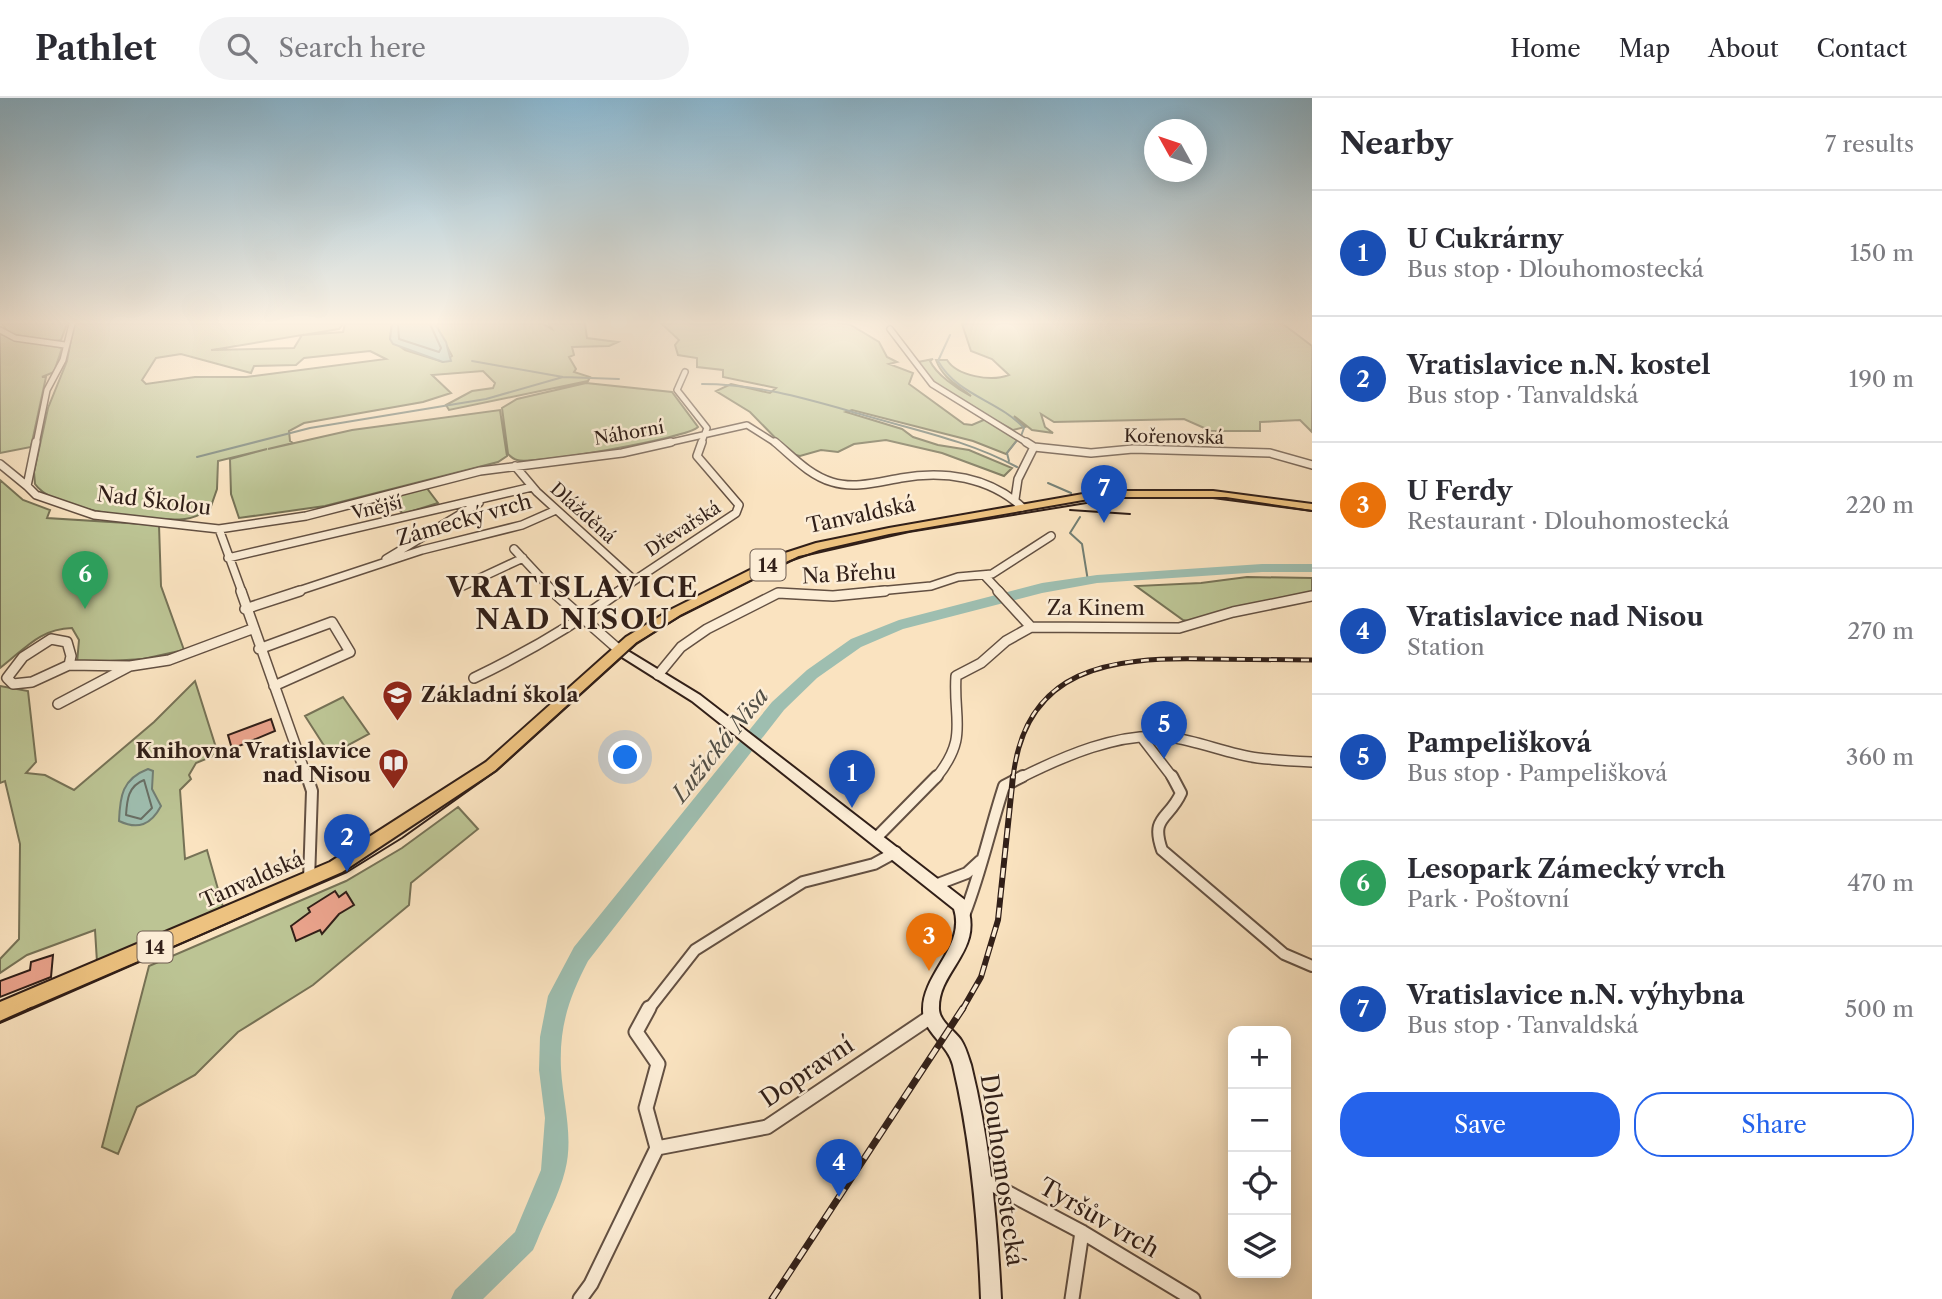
<!DOCTYPE html>
<meta charset="utf-8">
<style>
body{margin:0;font-family:"Libre Caslon Text",serif;background:#f2f2f3;color:#2b2b33}
.controls{position:absolute;right:21px;bottom:21px;display:grid;overflow:hidden;border-radius:14px;box-shadow:0 4px 18px #0003}
.controls button{width:63px;height:63px;display:grid;place-items:center;padding:0;border:0;border-bottom:2px solid #e1e1e2;background:#fff;color:#2b2b33;font:35px sans-serif}
.compass{position:absolute;left:1144px;top:21px;width:63px;height:63px;border-radius:50%;background:#fff;box-shadow:0 4px 18px #0003;rotate:310deg}
.you{position:absolute;left:626px;top:660px;width:24px;height:24px;margin:-18px;border:5px solid #fff;border-radius:50%;background:#1a73e8;box-shadow:0 0 0 10px #1a73e833}
.badge{display:grid;place-items:center;width:46px;height:46px;border-radius:50%;background:#2563eb;color:#fff;font-size:23px;font-weight:700}
.pin{position:absolute;translate:-50% -58px;filter:drop-shadow(0 2px 4px #0008)}
.pin::after{content:'';position:absolute;top:37px;width:24px;height:21px;background:inherit;clip-path:polygon(0 0,100% 0,50% 100%)}
.list{margin:0;padding:0;list-style:none}
h2{display:flex;justify-content:space-between;align-items:center;height:91px;margin:0;padding:0 28px;font-size:30px}
h2 small{font-size:23px;font-weight:400;color:#7c7c81}
.list li{display:grid;grid-template-columns:46px 1fr auto;gap:21px;align-items:center;box-sizing:border-box;height:126px;padding:0 28px;border-top:2px solid #e1e1e2}
.list b{display:block;font-size:26px;white-space:nowrap}
.list p{margin:0;font-size:23px;white-space:nowrap;color:#7c7c81}
.list em{font-size:23px;font-style:normal;color:#7c7c81}
.actions{display:flex;gap:14px;padding:21px 28px}
.actions a{flex:1;padding:16px 0;border:2px solid #2563eb;border-radius:28px;text-align:center;font-size:24px;color:#2563eb}
.actions .main{background:#2563eb;color:#fff}
.icon{flex:none;width:38px;height:38px;fill:none;stroke:currentColor;stroke-width:2;stroke-linecap:round;stroke-linejoin:round}
.map{position:relative;flex:none;width:1312px;height:1201px;overflow:hidden}
header{display:flex;align-items:center;gap:42px;box-sizing:border-box;height:98px;padding:0 35px;background:#fff;border-bottom:2px solid #e1e1e2}
header strong{font-size:33px}
nav{display:flex;gap:38px;margin-inline-start:auto;font-size:24px}
.search{width:490px;height:63px;background:#f2f2f3;display:flex;align-items:center;gap:18px;box-sizing:border-box;padding:0 24px;border-radius:38px;color:#7c7c81;font-size:26px}
main{display:flex}
aside{flex:1;background:#fff}
.map>svg:first-child{display:block}
.green{fill:#bcc494;stroke:#767256;stroke-width:2;fill-rule:evenodd}
.water{fill:#9ebeb0;stroke:#727e73;stroke-width:2}
.lines{fill:none;stroke-linecap:round;stroke-linejoin:round}
.shore{stroke:#686e64;stroke-width:2}
.stream{stroke:#727e73;stroke-width:2}
.river{fill:#9ebeb0;fill-rule:evenodd}
.building{fill:#eaa38c;stroke:#311f18;stroke-width:2}
.street-far4-casing{stroke:#635042;stroke-width:8}
.street-far3-casing{stroke:#635042;stroke-width:10}
.street-far2-casing{stroke:#635042;stroke-width:12}
.street-far1-casing{stroke:#635042;stroke-width:14}
.street-casing{stroke:#635042;stroke-width:17}
.secondary-casing{stroke:#311f18;stroke-width:4}
.primary-casing{stroke:#311f18;stroke-width:4}
.street-far4{stroke:#fcedd6;stroke-width:5}
.street-far3{stroke:#fcedd6;stroke-width:7}
.street-far2{stroke:#fcedd6;stroke-width:9}
.street-far1{stroke:#fcedd6;stroke-width:10}
.street{stroke:#fcedd6;stroke-width:13}
.secondary{fill:#fcedd6;fill-rule:evenodd}
.primary{fill:#edc280;fill-rule:evenodd}
.tram-far1{stroke:#311f18;stroke-width:2}
.tram{stroke:#311f18;stroke-width:2.5}
.rail-far2-casing{stroke:#311f18;stroke-width:5}
.rail-far1-casing{stroke:#311f18;stroke-width:6}
.rail-casing{stroke:#311f18;stroke-width:7}
.rail-far2{stroke:#fcedd6;stroke-width:2.5;stroke-dasharray:8;stroke-linecap:butt}
.rail-far1{stroke:#fcedd6;stroke-width:3.5;stroke-dasharray:10;stroke-linecap:butt}
.rail{stroke:#fcedd6;stroke-width:4.5;stroke-dasharray:12;stroke-linecap:butt}
.labels{text-anchor:middle;stroke-width:5;stroke-linejoin:round;paint-order:stroke}
.far-street-label{font-size:18px;fill:#311f18;stroke:#fcedd6}
.shield{fill:#fcedd6;stroke:#6e5d51;stroke-width:2}
.shield-label{font-size:19px;font-weight:bold;fill:#311f18}
.street-label{font-size:21px;fill:#311f18;stroke:#fcedd6}
.poi-label{font-size:21px;font-weight:bold;fill:#311f18;stroke:#fcedd6;text-anchor:start}
.water-label{font-size:23px;font-style:italic;fill:#524f46;stroke:#fcedd6}
.near-street-label{font-size:24px;fill:#311f18;stroke:#fcedd6}
.district-label{font-size:28px;font-weight:bold;letter-spacing:2px;fill:#311f18;stroke:#fcedd6}
</style>
<header>
<strong>Pathlet</strong>
<div class="search"><svg class="icon" aria-label="search" viewBox="0 0 24 24"><circle cx="10" cy="10" r="6"/><path d="M15 15l6 6"/></svg>Search here</div>
<nav><a>Home</a><a>Map</a><a>About</a><a>Contact</a></nav>
</header>
<main>
<div class="map">
<svg width="1312" height="1201" viewBox="0 0 1312 1201">
<rect width="100%" height="100%" fill="#fae3c0"/>
<filter id="stains"><feTurbulence type="fractalNoise" baseFrequency=".00286" numOctaves="4"/><feColorMatrix values="0 0 0 0 .2 0 0 0 0 .09 0 0 0 0 .02 0 0 0 .5 -.17"/></filter>
<radialGradient id="worn" r=".72"><stop offset=".6" stop-color="#630" stop-opacity="0"/><stop offset="1" stop-color="#630" stop-opacity=".3"/></radialGradient>
<!-- green -->
<path class="green" d="M2 226H67L61 242 54 243 10 236Z
M74 226H343L339 231 303 237 343 234 345 226H392L390 241 405 252 443 264 452 258 435 226H543L552 231 549 226H585L587 240 618 244 609 248 572 249 574 257 569 259 576 271 574 274 590 279 588 283 449 312 446 307 472 293 493 290 495 285 483 273 432 277 451 295 423 304 304 325 289 333 290 343 293 345 268 351 352 332 500 312 507 358 498 364 325 408 239 420 231 396 230 361 267 351 218 363 217 391 210 411C202 416 194 420 185 421 154 424 53 413 35 386L34 374 48 310 67 263ZM302 237 294 250 211 252H212ZM370 253 386 261 246 279H195L146 286 142 282 156 260 181 256 251 275 254 268 296 267 304 260Z
M662 226H849L879 244 887 259 897 264 889 266 913 275 909 286 964 326 972 327 986 321 1017 342 1006 356 973 343 852 312 846 314 902 331 913 339 938 347 969 352 1012 370 1004 378 942 355 886 342 854 346 838 354 821 352 800 358 791 356 750 314 716 293 731 286 770 295 776 290 723 279V272L697 269V260L678 257 675 247 679 242Z
M962 226H1283L1312 248V334L1300 322 1260 324V333H1211L1184 321 1054 324 1041 316 1045 329 1053 335 1032 332 1014 318 1025 329 1013 332C982 314 936 297 918 264L933 261 930 263C936 276 957 291 971 298 958 287 943 281 936 262H947C957 278 991 284 1009 277L992 261 971 253Z
M0 236 62 250 54 274 42 279H46L31 349 0 355Z
M586 285 672 294 698 329C688 340 534 367 517 362 513 361 511 359 508 356L502 310 517 301Z
M0 382 23 402 50 412 47 420 159 427 161 488 184 552 143 561 77 565 79 542 72 530C39 531 25 551 0 570Z
M426 389 438 405 403 416 389 400Z
M1247 479 1312 480V496L1193 524 1183 522 1136 488 1201 485Z
M195 583 218 656 196 665 189 677 191 681 180 692 185 761 207 752 223 809 97 864 95 832 27 857 0 875V861L19 841 20 746 5 683 0 685V588L28 593 36 664 26 675 45 677 74 692 154 624Z
M343 599 369 636 330 657 305 618Z
M458 709 478 731 411 785 409 807 313 887 238 934 195 977 137 1009 118 1056 102 1049 149 868 346 783 402 750Z"/>
<!-- water -->
<path class="water" d="M392 226H435L446 244 451 263 443 264 393 246 390 241Z
M148 671 153 673 152 691 161 708C151 727 138 732 119 723 120 698 122 681 148 671Z"/>
<g class="lines">
<!-- shore -->
<path class="shore" d="M398 226 399 241 439 254 441 250 430 226
M144 682 152 710 141 721 126 717C127 702 128 688 144 682Z"/>
<!-- stream -->
<path class="stream" d="M950 237 938 263C958 298 998 302 1024 330L1021 338
M472 263 563 279 619 281
M702 286C758 286 807 301 860 316 914 332 967 342 1017 369
M197 359 310 330 486 301 563 279
M1009 363 1007 355 1019 340
M1048 385 1071 395
M1080 419 1070 435 1082 446 1088 483"/>
<!-- river -->
<path class="river" d="M1262 466H1312V474H1262L1097 485 1042 495 903 531 861 549 817 580 784 612 588 863C569 900 559 928 561 971 563 1005 574 1039 565 1073 559 1097 546 1120 537 1143L533 1152 483 1201H451L455 1192 515 1134 541 1072 545 1020 539 972 540 939 548 898 574 849 772 604 807 572 851 541 899 522 1042 485 1097 477Z"/>
</g>
<!-- building -->
<path class="building" d="M271 621 275 633 232 651 228 637Z
M335 793 339 799 346 794 354 807 339 816 322 836 320 832 296 843 291 828 310 814 308 810Z
M53 857 51 879 0 899V883L30 872 31 864Z"/>
<g class="lines">
<defs>
<path id="street-far4" d="M890 231 932 286 1029 346
M0 232 15 240 65 247
M685 274 677 292 707 330 701 346
M36 346 47 292 63 262 72 226
M663 346 747 327 777 346"/>
<path id="street-far3" d="M36 344 27 388 36 397 94 417 219 431 306 418 480 373 622 355 671 344
M775 344C793 359 809 377 832 384 854 391 878 384 901 380 944 372 989 379 1022 409
M1026 344 1034 349
M1034 349 1091 355 1133 351 1270 355 1312 367
M0 366 27 388
M515 368 537 394 634 482
M1015 401 1018 381 1034 349
M219 431 242 494
M514 451 554 494
M228 460 532 389
M386 461 479 405
M984 477 1000 494
M463 488 523 460
M295 494 422 452 522 427 556 412
M617 494 736 415 739 407 697 358 702 344
M868 494 931 488 958 479 992 476 1051 438"/>
<path id="street-far2" d="M241 493 307 680
M552 493 618 551
M998 493 1031 529
M245 511 300 493
M51 541 67 544 71 558 69 567 32 584 13 586 7 580 23 559Z
M259 551 332 524 350 554 274 588
M69 567 130 568
M658 577 681 549 707 531 778 495 833 498 885 493
M474 580C526 555 573 528 620 493
M58 606 130 568 169 562 252 531
M1143 641 1173 680
M936 680C969 639 953 623 956 578L981 565 1006 543 1031 529 1179 530 1233 514 1312 498
M1020 680C1062 659 1120 633 1169 639 1199 643 1228 656 1258 660 1276 662 1294 663 1312 664"/>
<path id="street-far1" d="M307 678 312 693 309 782
M1172 678 1181 695C1169 722 1150 718 1162 752L1284 856 1312 868
M877 739 937 678
M938 786 967 775 980 763
M965 815C981 774 990 731 1004 688L1023 678
M648 912 695 852 803 784 874 766 896 754"/>
<path id="street" d="M649 910 636 934 658 966 646 1010 657 1050
M657 1050 767 1029 932 918
M982 1081 1082 1134 1193 1201
M580 1201 591 1186 657 1050
M1072 1201 1082 1134"/>
<path id="secondary" d="M618 547 700 597 965 802C987 853 937 871 939 912 940 924 955 933 961 942 966 950 968 958 971 967 990 1044 997 1122 1001 1201H981C978 1122 971 1044 953 967 948 946 922 934 923 911 923 875 966 848 954 811L692 603 614 554 612 551Z"/>
<path id="primary" d="M1100 393H1213L1312 406V412L1213 399H1100L889 436 819 452 790 462 680 517 636 545 496 672 342 774 0 924V904L330 764 486 664 626 539 672 511 782 456 816 445 889 430Z"/>
</defs>
<!-- street-far4 casing -->
<use href="#street-far4" class="street-far4-casing"/>
<!-- street-far3 casing -->
<use href="#street-far3" class="street-far3-casing"/>
<!-- street-far2 casing -->
<use href="#street-far2" class="street-far2-casing"/>
<!-- street-far1 casing -->
<use href="#street-far1" class="street-far1-casing"/>
<!-- street casing -->
<use href="#street" class="street-casing"/>
<!-- secondary casing -->
<use href="#secondary" class="secondary-casing"/>
<!-- primary casing -->
<use href="#primary" class="primary-casing"/>
<!-- street-far4 -->
<use href="#street-far4" class="street-far4"/>
<!-- street-far3 -->
<use href="#street-far3" class="street-far3"/>
<!-- street-far2 -->
<use href="#street-far2" class="street-far2"/>
<!-- street-far1 -->
<use href="#street-far1" class="street-far1"/>
<!-- street -->
<use href="#street" class="street"/>
<!-- secondary -->
<use href="#secondary" class="secondary"/>
<!-- primary -->
<use href="#primary" class="primary"/>
<!-- tram-far1 -->
<path class="tram-far1" d="M1070 412 1130 416
M27 912 347 774 402 740 496 673 637 545 681 518 799 459 909 434 1117 400H1226L1312 413"/>
<!-- tram -->
<path class="tram" d="M0 924 32 910"/>
<defs>
<path id="rail-far2" d="M1013 680C1025 569 1111 559 1205 561 1240 561 1276 562 1312 562"/>
<path id="rail-far1" d="M962 912 981 879 998 822 1013 678"/>
<path id="rail" d="M772 1201 963 910"/>
</defs>
<!-- rail-far2 casing -->
<use href="#rail-far2" class="rail-far2-casing"/>
<!-- rail-far1 casing -->
<use href="#rail-far1" class="rail-far1-casing"/>
<!-- rail casing -->
<use href="#rail" class="rail-casing"/>
<!-- rail-far2 -->
<use href="#rail-far2" class="rail-far2"/>
<!-- rail-far1 -->
<use href="#rail-far1" class="rail-far1"/>
<!-- rail -->
<use href="#rail" class="rail"/>
</g>
<!-- sky -->
<linearGradient id="sky" x2="0" y2="1"><stop stop-color="#8ab8d2"/><stop offset="0.57" stop-color="#fdf2e3"/><stop offset="1" stop-color="#fdf2e3" stop-opacity="0"/></linearGradient>
<rect width="1312" height="394" fill="url(#sky)"/>
<!-- icons -->
<defs>
<symbol id="school-pin" viewBox="-11 -11 22 30"><path d="M0 17L-7.5 6A9.5 9.5 0 1 1 7.5 6Z" fill="#8f2418" stroke="#fcedd6"/><path d="M0-5L7-2L0 1L-7-2ZM-4 1L0 2.5L4 1V4Q0 6-4 4Z" fill="#fff"/></symbol>
<symbol id="library-pin" viewBox="-11 -11 22 30"><path d="M0 17L-7.5 6A9.5 9.5 0 1 1 7.5 6Z" fill="#8f2418" stroke="#fcedd6"/><path d="M-6-4Q-3-5.5-.7-3.5V5Q-3 3-6 4ZM6-4Q3-5.5 .7-3.5V5Q3 3 6 4Z" fill="#fff"/></symbol>
</defs>
<g fill-rule="evenodd">
<use href="#school-pin" x="380" y="580" width="35" height="47"/>
<use href="#library-pin" x="376" y="648" width="35" height="47"/>
</g>
<g class="labels">
<!-- far-street labels -->
<g class="far-street-label">
<text transform="translate(629 335) rotate(-10)" y="6">Náhorní</text>
<text transform="translate(1174 339) rotate(1)" y="6">Kořenovská</text>
<text transform="translate(377 410) rotate(-13)" y="6">Vnější</text>
<text transform="translate(583 415) rotate(42)" y="6">Dlážděná</text>
<text transform="translate(683 431) rotate(-33)" y="6">Dřevařská</text>
</g>
<!-- shield labels -->
<g class="shield">
<rect x="750.5" y="451.5" width="35" height="31" rx="5"/>
<rect x="137.5" y="833.5" width="35" height="31" rx="5"/>
</g>
<g class="shield-label">
<text x="768" y="474">14</text>
<text x="155" y="856">14</text>
</g>
<!-- street labels -->
<g class="street-label">
<text transform="translate(154 403) rotate(7)" y="7">Nad Školou</text>
<text transform="translate(861 417) rotate(-12)" y="7">Tanvaldská</text>
<text transform="translate(464 422) rotate(-16)" y="7">Zámecký vrch</text>
<text transform="translate(849 476) rotate(-3)" y="7">Na Břehu</text>
<text x="1096" y="517">Za Kinem</text>
<text transform="translate(252 782) rotate(-24)" y="7">Tanvaldská</text>
</g>
<!-- poi labels -->
<g class="poi-label">
<text x="421" y="604">Základní škola</text>
<text x="371" y="660" text-anchor="end">Knihovna Vratislavice<tspan x="371" dy="24">nad Nisou</tspan></text>
</g>
<!-- water labels -->
<g class="water-label">
<text transform="translate(720 647) rotate(-51)" y="8">Lužická Nisa</text>
</g>
<!-- near-street labels -->
<g class="near-street-label">
<text transform="translate(807 974) rotate(-34)" y="8">Dopravní</text>
<text transform="translate(1002 1072) rotate(82)" y="8">Dlouhomostecká</text>
<text transform="translate(1099 1120) rotate(30)" y="8">Tyršův vrch</text>
</g>
<!-- district labels -->
<g class="district-label">
<text x="573" y="499">VRATISLAVICE<tspan x="573" dy="32">NAD NISOU</tspan></text>
</g>
</g>
<rect width="100%" height="100%" filter="url(#stains)"/>
<rect width="100%" height="100%" fill="url(#worn)"/>
</svg>
<div class="controls">
<button>+</button>
<button>−</button>
<button><svg class="icon" aria-label="locate" viewBox="0 0 24 24"><circle cx="12" cy="12" r="6"/><path d="M12 2v4M12 18v4M2 12h4M18 12h4"/></svg></button>
<button><svg class="icon" aria-label="layers" viewBox="0 0 24 24"><path d="M12 4l9 5-9 5-9-5zM3 14l9 5 9-5"/></svg></button>
</div>
<svg class="compass" viewBox="-18 -18 36 36"><path d="M0-13l5 13h-10z" fill="#e53935"/><path d="M0 13l5-13h-10z" fill="#7c7c81"/></svg>
<div class="you"></div>
<div class="pin badge" style="left:852px;top:710px;background:#1a4fb4">1</div>
<div class="pin badge" style="left:347px;top:774px;background:#1a4fb4">2</div>
<div class="pin badge" style="left:929px;top:873px;background:#e8710a">3</div>
<div class="pin badge" style="left:839px;top:1099px;background:#1a4fb4">4</div>
<div class="pin badge" style="left:1164px;top:661px;background:#1a4fb4">5</div>
<div class="pin badge" style="left:85px;top:511px;background:#2e9e5b">6</div>
<div class="pin badge" style="left:1104px;top:425px;background:#1a4fb4">7</div>
</div>
<aside>
<h2>Nearby<small>7 results</small></h2>
<ul class="list">
<li><span class="badge" style="background:#1a4fb4">1</span><div><b>U Cukrárny</b><p>Bus stop · Dlouhomostecká</p></div><em>150 m</em></li>
<li><span class="badge" style="background:#1a4fb4">2</span><div><b>Vratislavice n.N. kostel</b><p>Bus stop · Tanvaldská</p></div><em>190 m</em></li>
<li><span class="badge" style="background:#e8710a">3</span><div><b>U Ferdy</b><p>Restaurant · Dlouhomostecká</p></div><em>220 m</em></li>
<li><span class="badge" style="background:#1a4fb4">4</span><div><b>Vratislavice nad Nisou</b><p>Station</p></div><em>270 m</em></li>
<li><span class="badge" style="background:#1a4fb4">5</span><div><b>Pampelišková</b><p>Bus stop · Pampelišková</p></div><em>360 m</em></li>
<li><span class="badge" style="background:#2e9e5b">6</span><div><b>Lesopark Zámecký vrch</b><p>Park · Poštovní</p></div><em>470 m</em></li>
<li><span class="badge" style="background:#1a4fb4">7</span><div><b>Vratislavice n.N. výhybna</b><p>Bus stop · Tanvaldská</p></div><em>500 m</em></li>
</ul>
<div class="actions"><a class="main">Save</a><a>Share</a></div>
</aside>
</main>
